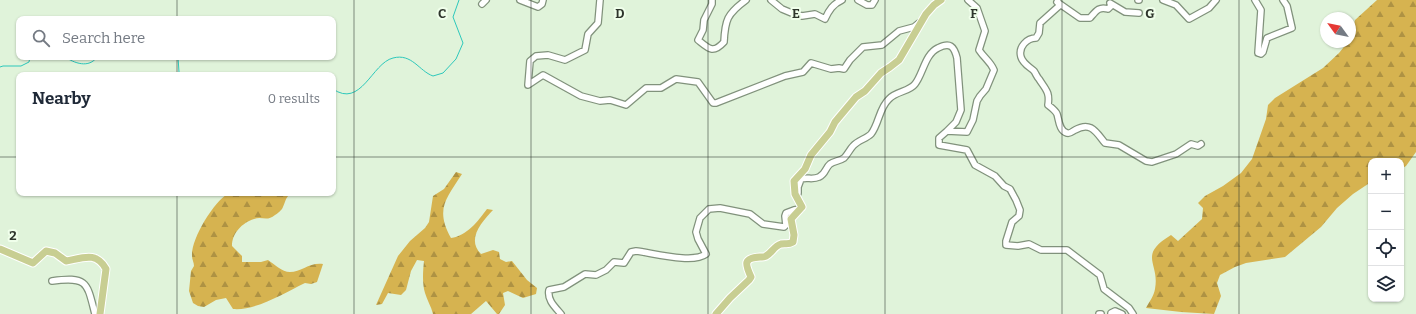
<!DOCTYPE html>
<meta charset="utf-8">
<style>
body{margin:0;font-family:Bitter,serif;background:#f6f6f7;color:#1f2937}
.controls{position:absolute;right:12px;bottom:12px;display:grid;overflow:hidden;border-radius:8px;box-shadow:0 1px 3px #0004}
.controls button{width:36px;height:36px;display:grid;place-items:center;padding:0;border:0;border-bottom:1px solid #e0e1e3;background:#fff;color:#1f2937;font:20px sans-serif}
.compass{position:absolute;left:1320px;top:12px;width:36px;height:36px;border-radius:50%;background:#fff;box-shadow:0 1px 3px #0004;rotate:303deg}
.list{margin:0;padding:0;list-style:none}
h2{display:flex;justify-content:space-between;align-items:center;height:52px;margin:0;padding:0 16px;font-size:17px}
h2 small{font-size:13px;font-weight:400;color:#747a83}
.icon{flex:none;width:22px;height:22px;fill:none;stroke:currentColor;stroke-width:2;stroke-linecap:round;stroke-linejoin:round}
.map{position:relative;flex:none;width:1416px;height:314px;overflow:hidden}
.search{position:absolute;background:#fff;box-shadow:0 1px 3px #0004;left:16px;top:16px;width:320px;height:44px;display:flex;align-items:center;gap:10px;box-sizing:border-box;padding:0 14px;border-radius:8px;color:#747a83;font-size:15px}
.panel{position:absolute;background:#fff;box-shadow:0 1px 3px #0004;left:16px;top:72px;width:320px;height:124px;border-radius:8px}
.map>svg:first-child{display:block}
.forest{fill:url(#forest-firs)}
.lines{fill:none;stroke-linecap:round;stroke-linejoin:round}
.stream{stroke:#2dc8bb;stroke-width:1}
.minor-casing{stroke:#81927c;stroke-width:8}
.major-casing{stroke:#fff;stroke-width:9}
.minor{stroke:#fff;stroke-width:5.5}
.major{stroke:#c8ce92;stroke-width:7}
.grid{fill:none;stroke:#2e352c;stroke-width:1;stroke-opacity:0.55}
.grid-label{font-size:13px;text-anchor:middle;font-weight:bold;fill:#2e352c;stroke:#f0ffeb;stroke-width:4;stroke-linejoin:round;paint-order:stroke}
</style>
<div class="map">
<svg width="1416" height="314" viewBox="0 0 1416 314">
<defs>
<pattern id="forest-firs" width="22" height="20" patternUnits="userSpaceOnUse"><rect width="22" height="20" fill="#d6b350"/><path d="M5 1l3.5 6h-7zM16 11l3.5 6h-7z" fill="#ae9243"/></pattern>
</defs>
<rect width="100%" height="100%" fill="#e0f3da"/>
<!-- forest -->
<path class="forest" d="M1377 0H1416V152L1406 166 1401 169V161H1371V182L1353 194 1337 208 1321 227 1285 257 1246 263 1235 267 1220 275 1217 283 1221 296 1214 314 1181 312 1146 308C1149 302 1154 296 1155 289 1160 262 1137 256 1171 235L1178 241 1202 219 1203 208 1198 203 1205 196 1223 186 1241 173 1252 159 1266 119 1268 105 1275 98 1323 68 1339 53 1348 42H1350L1355 20Z
M456 172 462 174C446 199 435 209 451 238 467 236 478 221 487 209L493 210C482 222 466 239 481 254L493 250 499 252 500 259 506 262 512 261 527 280 537 288 536 294 523 298 508 291 503 293 505 305 499 314H497L486 301 471 314H433C431 306 427 300 425 293 422 283 423 271 424 261L417 260 411 271 406 290 401 295 388 293 382 304 376 305 398 256 410 241 425 228 429 222 433 196 444 189Z
M229 193H295C285 194 286 202 282 209 280 211 277 214 275 215 267 222 262 216 254 219 242 223 232 233 232 246L242 256V262H261L268 260C274 264 282 272 290 272 301 272 310 262 323 264L317 282 311 284 305 283C284 293 256 311 233 309L226 298 216 300 204 307 198 306 193 303 189 291 191 271 194 266C194 263 192 259 192 256 191 239 214 201 229 193Z"/>
<g class="lines">
<!-- stream -->
<path class="stream" d="M65 57C74 63 89 69 97 57
M0 67 3 66H21L29 62 30 57
M176 75 179 72 178 57
M303 75 312 73 317 75
M333 89C361 109 372 63 393 58 412 53 419 71 433 76L443 73 456 59 463 43 453 17 459 0"/>
<defs>
<path id="minor" d="M520 0 538 7 542 4 543 0
M600 0 598 23 588 34 585 50 565 60 548 55 536 56 530 61 528 85 543 75 581 96 600 101 610 100 626 105 646 88H661L676 79 698 82 713 103H716L785 76 803 72 811 63 831 69 839 68 844 69 850 60 863 47 882 45 899 31 914 27 919 23H920
M712 0V4L704 20 703 30 698 40C709 49 713 54 724 42 725 20 727 14 746 0
M771 0 782 9 794 14 802 16 815 14 825 19C829 10 833 4 842 0
M858 0 867 5H872L875 0
M968 0 977 8 985 31 979 50C985 59 990 61 994 70L986 89 980 96 977 101 973 120 967 132 947 131 939 138V145L967 150 975 165 995 176 1004 186 1010 189 1016 200 1020 210 1019 216 1012 222 1006 241V245L1018 246 1029 244 1041 250H1067L1100 275 1104 289 1129 308 1133 314
M1138 0H1139
M1163 0 1176 5 1189 19 1209 8 1216 0
M1255 0 1261 10 1258 53 1261 54 1263 52 1267 38 1292 28 1287 6 1283 0
M1057 2 1080 18H1090C1096 11 1099 6 1108 9L1111 6 1110 3 1125 12 1139 13
M1058 2 1059 6 1040 23 1039 33 1036 38C1027 38 1018 47 1021 57 1023 64 1030 67 1034 71 1036 74 1037 77 1039 79 1046 90 1050 92 1048 105 1052 108 1055 110 1057 114 1059 120 1059 131 1067 133 1070 134 1073 131 1075 130 1091 121 1096 132 1105 143L1119 145 1146 161 1152 162 1176 154 1191 144 1198 146 1201 144
M482 4 486 0
M798 193V187L801 179C807 177 813 180 819 177 826 174 825 168 830 164 834 161 840 161 844 158 848 154 850 149 853 146 858 140 866 139 871 134 879 124 879 108 889 99 896 91 909 92 915 84 923 74 925 54 938 48 950 42 954 46 957 58L961 110 956 122 947 131
M52 281C88 276 87 283 95 314
M561 314C555 307 547 300 549 290L564 287 585 274 596 275 606 270 614 262 624 263 631 252 636 251C653 253 693 264 706 254L698 239 696 232 700 218 709 209 720 208 750 214 763 224 784 227 786 225 785 216 786 213 794 210 800 209
M1099 314H1101
M1111 314V313L1115 311 1122 314"/>
<path id="major" d="M0 249 33 263 46 251 55 253 66 261C83 258 96 251 106 269L100 314
M716 314 730 298 749 280 751 277C745 264 743 258 760 257 763 257 765 257 766 256 772 253 774 246 781 244 786 243 788 245 793 242L794 235 791 219 802 207 795 194 794 181 805 169 811 155 830 132 835 122 856 97 865 91 881 73 890 67 899 60 926 14 934 5 941 0"/>
</defs>
<!-- minor casing -->
<use href="#minor" class="minor-casing"/>
<!-- major casing -->
<use href="#major" class="major-casing"/>
<!-- minor -->
<use href="#minor" class="minor"/>
<!-- major -->
<use href="#major" class="major"/>
</g>
<!-- grid -->
<path class="grid" d="M177 0V19M354 0V314M531 0V314M708 0V314M885 0V314M1062 0V314M1239 0V314M177 57V75M0 157H19M333 157H1416M177 193V314"/>
<g class="grid-label">
<text x="442" y="18">C</text>
<text x="620" y="18">D</text>
<text x="796" y="18">E</text>
<text x="974" y="18">F</text>
<text x="1150" y="18">G</text>
<text x="13" y="240">2</text>
</g>
</svg>
<div class="controls">
<button>+</button>
<button>−</button>
<button><svg class="icon" aria-label="locate" viewBox="0 0 24 24"><circle cx="12" cy="12" r="6"/><path d="M12 2v4M12 18v4M2 12h4M18 12h4"/></svg></button>
<button><svg class="icon" aria-label="layers" viewBox="0 0 24 24"><path d="M12 4l9 5-9 5-9-5zM3 14l9 5 9-5"/></svg></button>
</div>
<svg class="compass" viewBox="-18 -18 36 36"><path d="M0-13l5 13h-10z" fill="#e53935"/><path d="M0 13l5-13h-10z" fill="#747a83"/></svg>
<div class="search"><svg class="icon" aria-label="search" viewBox="0 0 24 24"><circle cx="10" cy="10" r="6"/><path d="M15 15l6 6"/></svg>Search here</div>
<section class="panel">
<h2>Nearby<small>0 results</small></h2>
<ul class="list">
</ul>
</section>
</div>
